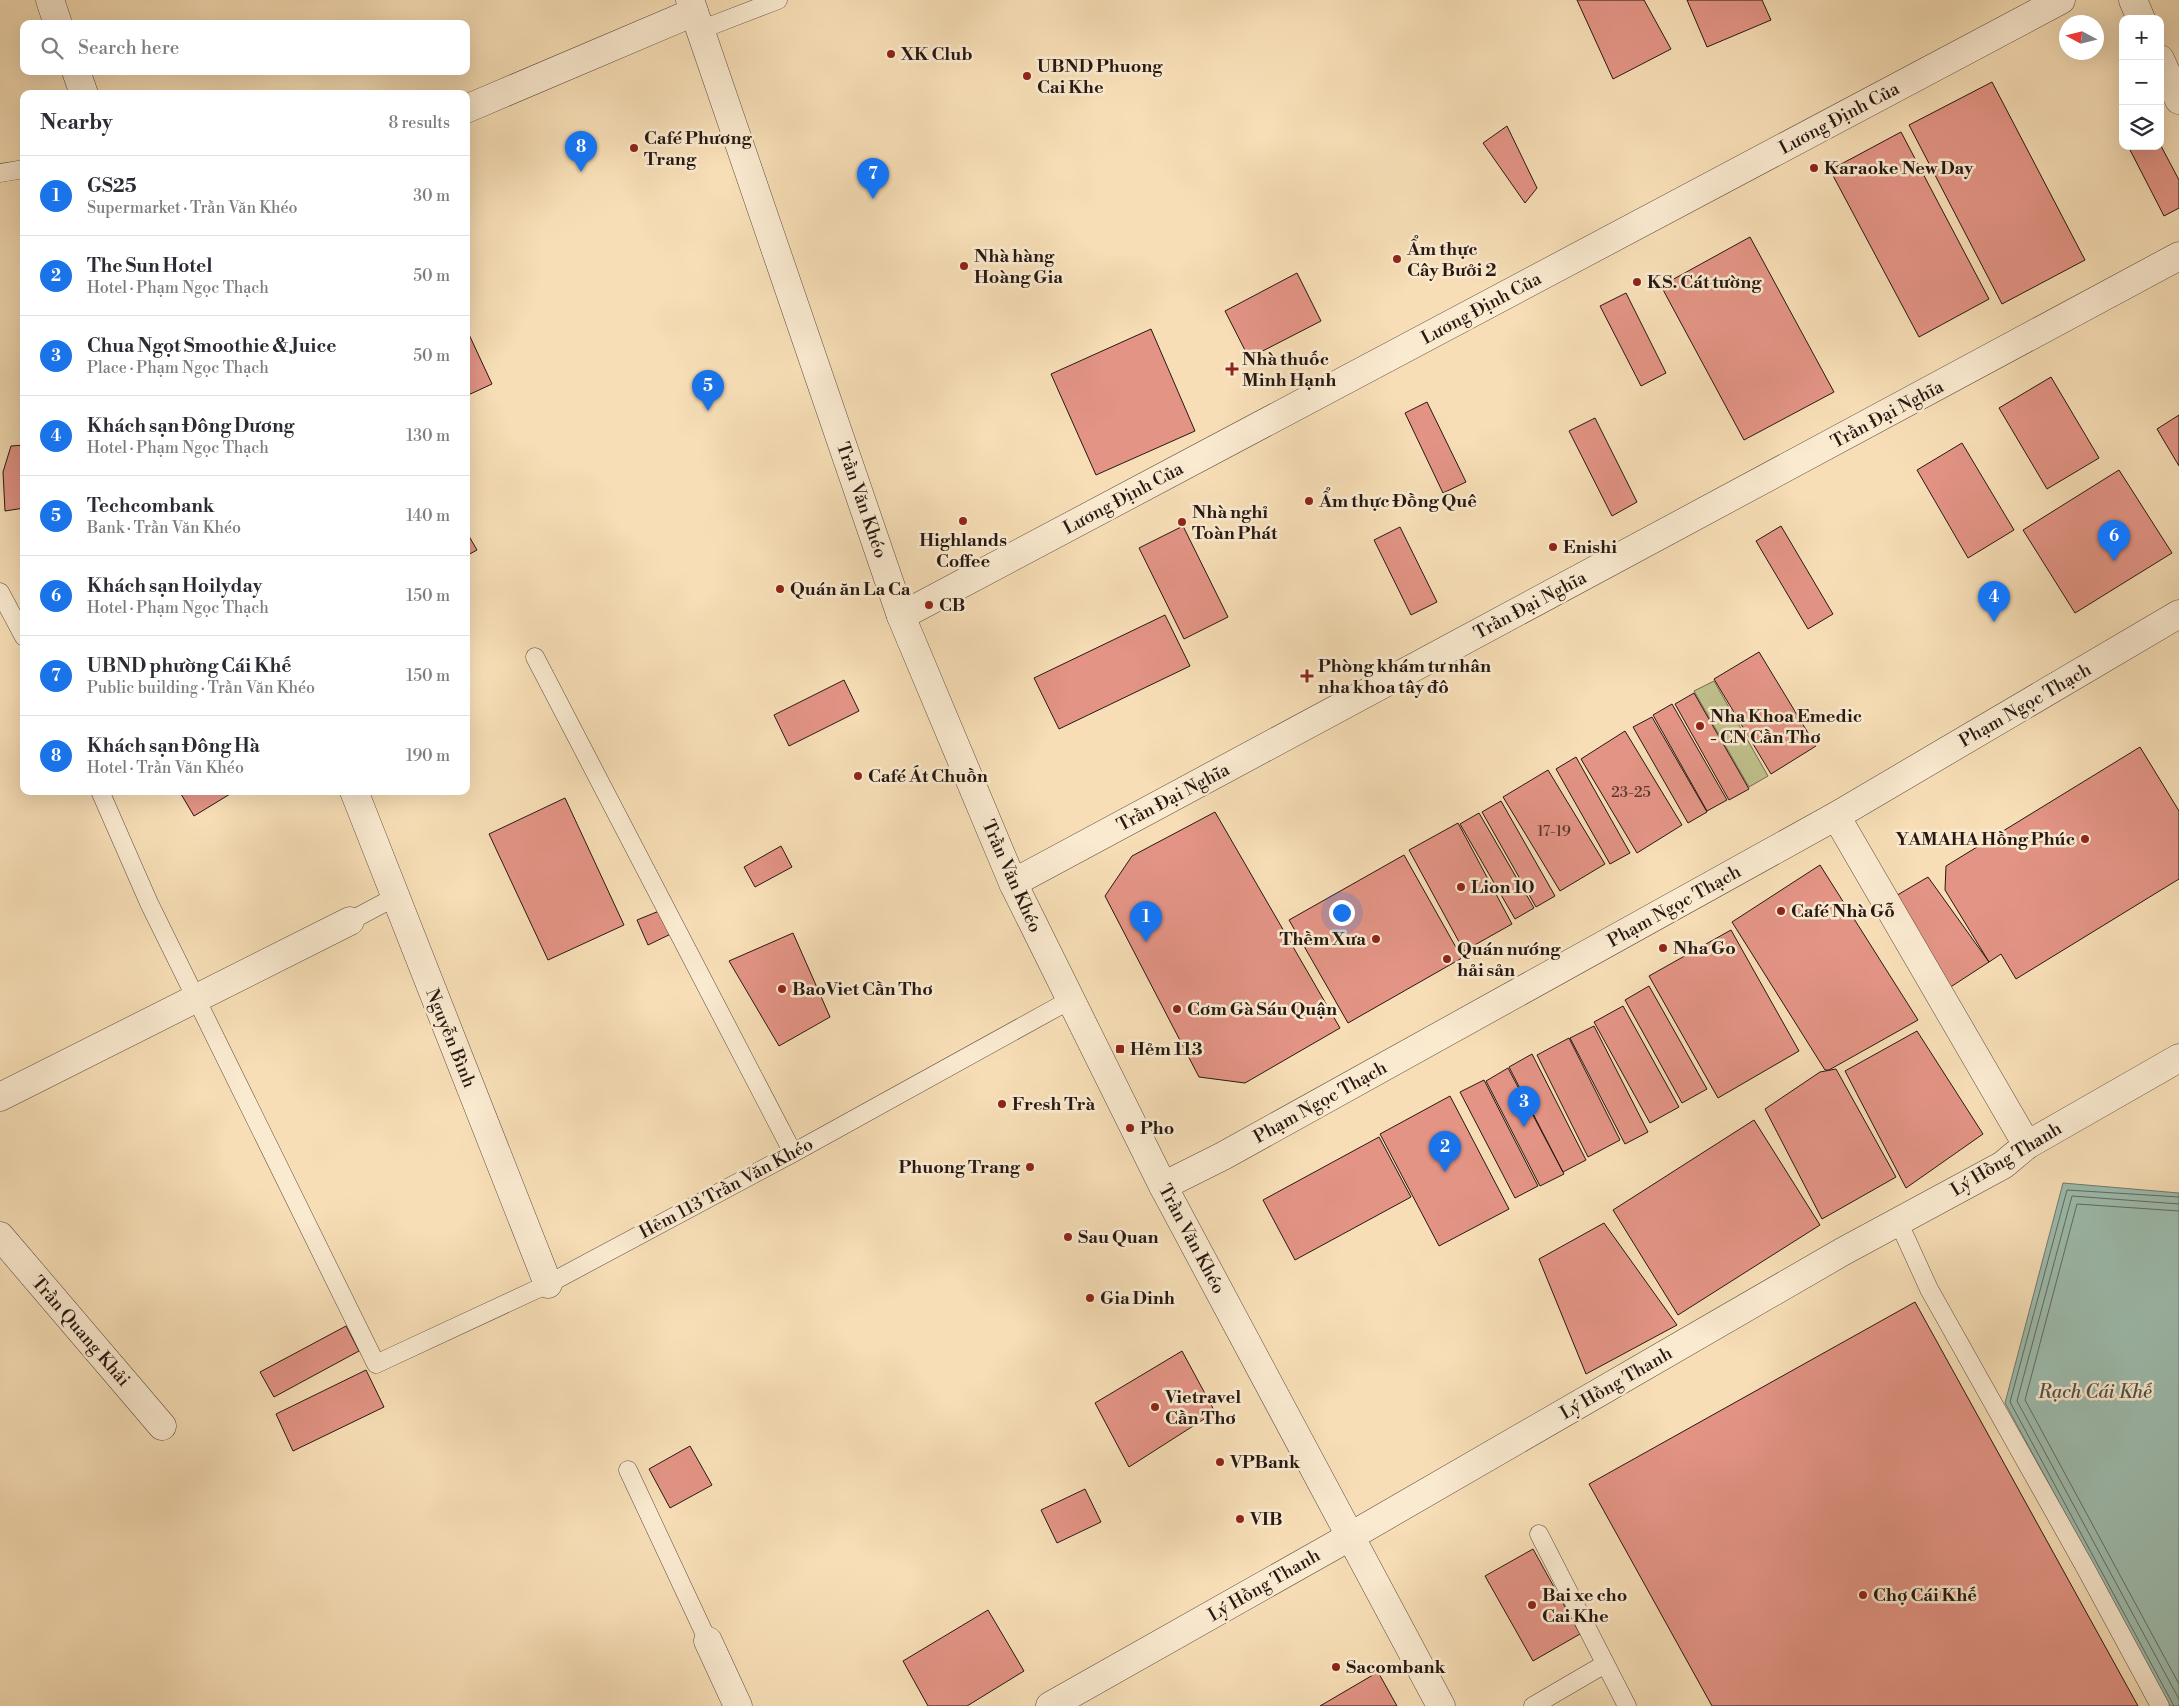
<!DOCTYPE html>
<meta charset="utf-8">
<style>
body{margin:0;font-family:"Libre Bodoni",serif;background:#f7f7f7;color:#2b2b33}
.controls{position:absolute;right:15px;top:15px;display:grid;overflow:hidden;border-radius:10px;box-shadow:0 5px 20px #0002}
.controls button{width:45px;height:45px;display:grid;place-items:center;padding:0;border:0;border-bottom:1px solid #e1e1e2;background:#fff;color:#2b2b33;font:25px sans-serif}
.compass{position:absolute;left:2059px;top:15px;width:45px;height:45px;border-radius:50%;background:#fff;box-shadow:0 5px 20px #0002;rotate:277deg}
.you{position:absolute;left:1341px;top:912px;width:18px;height:18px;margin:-12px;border:4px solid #fff;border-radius:50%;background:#1a73e8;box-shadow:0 0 0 8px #1a73e833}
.badge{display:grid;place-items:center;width:32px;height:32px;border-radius:50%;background:#1a73e8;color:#fff;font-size:16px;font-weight:700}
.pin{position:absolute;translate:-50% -41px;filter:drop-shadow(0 1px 2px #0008)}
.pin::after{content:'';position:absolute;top:26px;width:18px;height:15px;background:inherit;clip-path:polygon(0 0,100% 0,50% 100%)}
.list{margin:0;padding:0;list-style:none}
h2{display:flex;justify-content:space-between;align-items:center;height:65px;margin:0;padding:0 20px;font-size:21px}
h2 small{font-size:16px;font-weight:400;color:#7c7c81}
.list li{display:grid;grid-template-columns:32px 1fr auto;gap:15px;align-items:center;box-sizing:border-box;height:80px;padding:0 20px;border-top:1px solid #e1e1e2}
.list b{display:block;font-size:19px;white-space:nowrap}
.list p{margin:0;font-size:16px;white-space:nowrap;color:#7c7c81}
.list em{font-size:16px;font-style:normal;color:#7c7c81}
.icon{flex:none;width:28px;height:28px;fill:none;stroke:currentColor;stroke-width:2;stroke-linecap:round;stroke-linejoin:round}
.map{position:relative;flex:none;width:2179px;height:1706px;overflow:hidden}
.search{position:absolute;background:#fff;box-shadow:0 5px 20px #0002;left:20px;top:20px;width:450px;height:55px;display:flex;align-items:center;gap:12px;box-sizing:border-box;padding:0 18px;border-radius:10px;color:#7c7c81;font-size:19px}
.panel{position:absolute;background:#fff;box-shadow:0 5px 20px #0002;left:20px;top:90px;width:450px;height:705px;border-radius:10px}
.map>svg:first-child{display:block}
.green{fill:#c0c08c;stroke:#746c4f}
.water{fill:#9dbcae;stroke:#6e7a70}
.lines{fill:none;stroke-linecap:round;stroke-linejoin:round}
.shore{stroke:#626a60;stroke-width:1}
.building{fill:#e39485;stroke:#271812}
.service-casing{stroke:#5b4a3b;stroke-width:19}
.minor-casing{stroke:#5b4a3b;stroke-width:29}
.tertiary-casing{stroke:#5b4a3b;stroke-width:29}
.service{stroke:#faead0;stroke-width:18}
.minor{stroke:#faead0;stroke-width:28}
.tertiary{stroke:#faead0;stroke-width:28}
.poi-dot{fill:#8f2418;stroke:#faead0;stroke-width:2}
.labels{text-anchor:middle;stroke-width:5;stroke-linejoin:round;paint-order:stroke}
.number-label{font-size:15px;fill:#56372f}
.poi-label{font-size:18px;font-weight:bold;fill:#271812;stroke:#faead0;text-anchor:start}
.street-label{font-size:18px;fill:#271812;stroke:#faead0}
.water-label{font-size:19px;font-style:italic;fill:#505149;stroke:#faead0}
</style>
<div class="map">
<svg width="2179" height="1706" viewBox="0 0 2179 1706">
<rect width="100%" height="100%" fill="#f7deb6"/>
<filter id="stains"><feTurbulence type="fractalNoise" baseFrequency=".004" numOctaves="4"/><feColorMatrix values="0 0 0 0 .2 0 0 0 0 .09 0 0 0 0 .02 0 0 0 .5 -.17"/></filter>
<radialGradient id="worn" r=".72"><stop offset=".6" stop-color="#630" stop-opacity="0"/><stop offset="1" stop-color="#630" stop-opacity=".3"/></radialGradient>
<!-- green -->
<path class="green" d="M1714 681 1768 776 1749 787 1694 691Z"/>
<!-- water -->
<path class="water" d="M2063 1183 2179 1193V1706H2170L2005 1403Z"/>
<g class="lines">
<!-- shore -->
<path class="shore" d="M2179 1204 2072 1196 2017 1401 2179 1699
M2179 1211 2077 1204 2025 1400 2179 1684
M2174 1706 2010 1402 2067 1190 2179 1197"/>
</g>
<!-- building -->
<path class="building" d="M1577 0H1644L1671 49 1613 79Z
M1687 0H1762L1771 20 1707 47Z
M1992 82 2085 260 2002 304 1909 125Z
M1507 126 1537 188 1525 203 1483 143Z
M1901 132 1989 299 1919 337 1830 170Z
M2160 144 2179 180V208L2164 216 2128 146H2160Z
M1750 237 1834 392 1744 440 1661 286Z
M1297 273 1321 321 1249 358 1225 311Z
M1626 293 1666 373 1641 386 1600 306Z
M466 328 492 384 466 396Z
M1151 329 1195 431 1096 475 1051 374Z
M2051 377 2099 458 2047 489 1999 408Z
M1427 402 1466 482 1443 493 1405 413Z
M2179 415V466L2157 429Z
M1595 418 1637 502 1612 516 1569 431Z
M1962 443 2014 530 1968 558 1917 470Z
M24 445V508L5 511 3 472 11 446Z
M2119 470 2172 553 2075 613 2023 530Z
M1183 526 1228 617 1184 639 1139 548Z
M1781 526 1833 614 1808 629 1756 541Z
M1400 527 1437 602 1411 615 1374 540Z
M466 531 477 550 466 556Z
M1165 615 1190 666 1059 729 1034 678Z
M1759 652 1816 746 1771 774 1714 679Z
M844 680 859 711 789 746 774 715Z
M1694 693 1749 789 1729 800 1675 704Z
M1672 704 1727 800 1707 811 1653 715Z
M1652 717 1707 812 1688 823 1633 727Z
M1625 731 1682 825 1637 853 1581 759Z
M2140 747 2179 811V879L2016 979 2001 954 1989 962 1945 890 1946 866Z
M1576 757 1630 853 1610 864 1556 769Z
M1548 770 1605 864 1560 891 1503 797Z
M185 791H235L194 816 181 794Z
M565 798 624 925 548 960 489 834Z
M1501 801 1555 896 1536 907 1482 812Z
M1215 812 1340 1028 1245 1083 1199 1077 1105 896 1132 856Z
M1479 813 1534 908 1515 919 1460 824Z
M1458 823 1512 924 1464 951 1409 850Z
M781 846 792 867 755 887 744 867Z
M1404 855 1462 958 1348 1023 1289 920Z
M1820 865 1918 1020 1829 1070H1825L1732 922Z
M1928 877 1989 962 1949 988 1894 897Z
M664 909 675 932 648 945 637 920Z
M1731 930 1799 1051 1718 1098 1649 976Z
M793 933 830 1017 779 1046 729 961Z
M1649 986 1707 1089 1682 1103 1625 1000Z
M1623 1006 1679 1107 1650 1123 1594 1022Z
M1594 1026 1648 1132 1625 1144 1570 1038Z
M1917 1031 1983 1134 1906 1188 1845 1071Z
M1569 1038 1620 1140 1588 1157 1537 1055Z
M1532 1054 1586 1160 1563 1172 1509 1067Z
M1508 1068 1564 1174 1540 1186 1486 1081Z
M1836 1069 1896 1177 1822 1219 1765 1109 1820 1072Z
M1484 1080 1538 1186 1515 1198 1460 1092Z
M1450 1096 1509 1209 1439 1246 1380 1134Z
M1754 1120 1820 1225 1678 1315 1613 1210Z
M1379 1137 1411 1197 1295 1260 1263 1200Z
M1604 1223 1677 1325 1586 1374 1539 1259Z
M1915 1302 2138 1706H1712L1589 1484Z
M346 1326 359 1351 274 1397 260 1372Z
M1182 1351 1215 1412 1129 1467 1095 1403Z
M366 1370 384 1407 293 1451 276 1414Z
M690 1446 712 1485 670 1508 649 1469Z
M1085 1489 1101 1522 1057 1543 1041 1510Z
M1533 1549 1580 1634 1533 1661 1485 1576Z
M988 1610 1024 1671 967 1706H928L903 1661Z
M1378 1672 1397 1706H1320Z"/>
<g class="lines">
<defs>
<path id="service" d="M700 30 778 0
M0 173 24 169
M0 592 24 637
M535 657 793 1153
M100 791 149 903 376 1364 548 1284 793 1153 1070 1000
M350 921 395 897
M1898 1221 1929 1289 2086 1569 2160 1706
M628 1470 708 1641
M1539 1534 1627 1706
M1533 1706 1605 1664"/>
<path id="minor" d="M50 0 58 24
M2133 0 2141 19
M2160 59 2179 100
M76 71 84 94
M466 109 694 12
M901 616 2061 0
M354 791 548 1284
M1836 816 2027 1145
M1013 883 2179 256
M0 1097 350 921
M1163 1186 1223 1156 1836 816 2179 614
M708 1641 738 1706"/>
<path id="tertiary" d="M690 0 901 616 1013 883 1163 1186 1441 1706
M0 1236 162 1426
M1050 1706 1351 1536 1842 1252 2003 1165 2027 1145 2179 1058"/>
</defs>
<!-- service casing -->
<use href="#service" class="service-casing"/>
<!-- minor casing -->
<use href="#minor" class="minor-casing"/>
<!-- tertiary casing -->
<use href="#tertiary" class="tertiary-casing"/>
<!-- service -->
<use href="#service" class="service"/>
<!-- minor -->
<use href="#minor" class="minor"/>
<!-- tertiary -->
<use href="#tertiary" class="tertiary"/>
</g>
<!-- markers -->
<g class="poi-dot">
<circle cx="891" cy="54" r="5"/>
<circle cx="1027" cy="76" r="5"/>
<circle cx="634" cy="148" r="5"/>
<circle cx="1814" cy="168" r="5"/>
<circle cx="1397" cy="259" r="5"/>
<circle cx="964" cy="266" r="5"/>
<circle cx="1637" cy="282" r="5"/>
<path d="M1229.5 361.5h5v5h5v5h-5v5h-5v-5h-5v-5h5z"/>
<circle cx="1309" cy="501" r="5"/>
<circle cx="963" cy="521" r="5"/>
<circle cx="1182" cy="522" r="5"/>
<circle cx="1553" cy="547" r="5"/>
<circle cx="780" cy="589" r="5"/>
<circle cx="929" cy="605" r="5"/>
<path d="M1304.5 668.5h5v5h5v5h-5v5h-5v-5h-5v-5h5z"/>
<circle cx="1700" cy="726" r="5"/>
<circle cx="858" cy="776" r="5"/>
<circle cx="2085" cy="839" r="5"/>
<circle cx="1461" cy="887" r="5"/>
<circle cx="1781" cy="911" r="5"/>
<circle cx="1376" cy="939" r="5"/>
<circle cx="1663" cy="948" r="5"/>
<circle cx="1447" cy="959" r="5"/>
<circle cx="782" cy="989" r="5"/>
<circle cx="1177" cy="1009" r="5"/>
<rect x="1115" y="1044" width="10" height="10" rx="2.5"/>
<circle cx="1002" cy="1104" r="5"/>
<circle cx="1130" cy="1128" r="5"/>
<circle cx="1030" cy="1167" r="5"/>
<circle cx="1068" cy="1237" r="5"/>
<circle cx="1090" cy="1298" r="5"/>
<circle cx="1155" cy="1407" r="5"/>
<circle cx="1220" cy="1462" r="5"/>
<circle cx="1240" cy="1519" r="5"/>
<circle cx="1863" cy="1595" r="5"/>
<circle cx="1532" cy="1605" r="5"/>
<circle cx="1336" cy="1667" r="5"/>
</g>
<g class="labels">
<!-- number labels -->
<g class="number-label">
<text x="1631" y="797">23-25</text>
<text x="1554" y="836">17-19</text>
</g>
<!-- poi labels -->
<g class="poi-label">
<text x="901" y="60">XK Club</text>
<text x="1037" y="72">UBND Phuong<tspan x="1037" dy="21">Cai Khe</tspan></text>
<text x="644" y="144">Café Phương<tspan x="644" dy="21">Trang</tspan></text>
<text x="1824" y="174">Karaoke New Day</text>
<text x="1407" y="255">Ẩm thực<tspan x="1407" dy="21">Cây Bưởi 2</tspan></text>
<text x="974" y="262">Nhà hàng<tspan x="974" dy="21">Hoàng Gia</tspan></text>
<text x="1647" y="288">KS. Cát tường</text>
<text x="1242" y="365">Nhà thuốc<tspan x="1242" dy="21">Minh Hạnh</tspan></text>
<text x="1319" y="507">Ẩm thực Đồng Quê</text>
<text x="1192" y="518">Nhà nghỉ<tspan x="1192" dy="21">Toàn Phát</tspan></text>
<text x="963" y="546" text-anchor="middle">Highlands<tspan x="963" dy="21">Coffee</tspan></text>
<text x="1563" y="553">Enishi</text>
<text x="790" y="595">Quán ăn La Ca</text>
<text x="939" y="611">CB</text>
<text x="1318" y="672">Phòng khám tư nhân<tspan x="1318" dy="21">nha khoa tây đô</tspan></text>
<text x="1710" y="722">Nha Khoa Emedic<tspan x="1710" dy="21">- CN Cần Thơ</tspan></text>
<text x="868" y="782">Café Át Chuồn</text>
<text x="2075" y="845" text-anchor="end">YAMAHA Hồng Phúc</text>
<text x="1471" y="893">Lion 10</text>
<text x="1791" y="917">Café Nhà Gỗ</text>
<text x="1366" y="945" text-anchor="end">Thềm Xưa</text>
<text x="1673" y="954">Nha Go</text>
<text x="1457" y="955">Quán nướng<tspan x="1457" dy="21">hải sản</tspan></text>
<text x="792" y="995">BaoViet Cần Thơ</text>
<text x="1187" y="1015">Cơm Gà Sáu Quận</text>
<text x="1130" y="1055">Hẻm 113</text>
<text x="1012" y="1110">Fresh Trà</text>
<text x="1140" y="1134">Pho</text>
<text x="1020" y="1173" text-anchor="end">Phuong Trang</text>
<text x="1078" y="1243">Sau Quan</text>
<text x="1100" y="1304">Gia Dinh</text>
<text x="1165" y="1403">Vietravel<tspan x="1165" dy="21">Cần Thơ</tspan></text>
<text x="1230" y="1468">VPBank</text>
<text x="1250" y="1525">VIB</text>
<text x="1542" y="1601">Bai xe cho<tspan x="1542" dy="21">Cai Khe</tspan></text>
<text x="1873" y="1601">Chợ Cái Khế</text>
<text x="1346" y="1673">Sacombank</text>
</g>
<!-- street labels -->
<g class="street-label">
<text transform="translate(1839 118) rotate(-28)" y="6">Lương Định Của</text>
<text transform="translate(1481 308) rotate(-28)" y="6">Lương Định Của</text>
<text transform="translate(1887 414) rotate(-28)" y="6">Trần Đại Nghĩa</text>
<text transform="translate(1123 498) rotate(-28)" y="6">Lương Định Của</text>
<text transform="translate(862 500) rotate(71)" y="6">Trần Văn Khéo</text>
<text transform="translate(1530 605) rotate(-28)" y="6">Trần Đại Nghĩa</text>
<text transform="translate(2025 705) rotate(-30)" y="6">Phạm Ngọc Thạch</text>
<text transform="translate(1173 797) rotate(-28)" y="6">Trần Đại Nghĩa</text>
<text transform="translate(1012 876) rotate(66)" y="6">Trần Văn Khéo</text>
<text transform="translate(1674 906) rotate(-29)" y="6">Phạm Ngọc Thạch</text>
<text transform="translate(451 1038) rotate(68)" y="6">Nguyễn Bình</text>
<text transform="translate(1320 1102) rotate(-29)" y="6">Phạm Ngọc Thạch</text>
<text transform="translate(2006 1159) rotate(-31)" y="6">Lý Hồng Thanh</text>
<text transform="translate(726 1188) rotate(-28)" y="6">Hẻm 113 Trần Văn Khéo</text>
<text transform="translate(1192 1239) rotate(62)" y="6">Trần Văn Khéo</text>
<text transform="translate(81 1331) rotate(49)" y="6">Trần Quang Khải</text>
<text transform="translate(1616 1383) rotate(-30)" y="6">Lý Hồng Thanh</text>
<text transform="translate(1264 1585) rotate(-30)" y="6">Lý Hồng Thanh</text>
</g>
<!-- water labels -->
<g class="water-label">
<text x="2095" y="1398">Rạch Cái Khế</text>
</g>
</g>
<rect width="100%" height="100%" filter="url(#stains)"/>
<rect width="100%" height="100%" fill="url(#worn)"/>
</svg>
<div class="controls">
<button>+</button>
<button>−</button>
<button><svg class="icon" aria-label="layers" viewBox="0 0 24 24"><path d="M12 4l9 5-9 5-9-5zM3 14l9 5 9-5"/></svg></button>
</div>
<svg class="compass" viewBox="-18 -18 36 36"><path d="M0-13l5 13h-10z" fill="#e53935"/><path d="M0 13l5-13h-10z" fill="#7c7c81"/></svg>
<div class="you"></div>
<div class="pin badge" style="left:1146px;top:942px">1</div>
<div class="pin badge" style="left:1445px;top:1172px">2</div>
<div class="pin badge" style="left:1524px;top:1127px">3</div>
<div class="pin badge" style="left:1994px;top:622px">4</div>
<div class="pin badge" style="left:708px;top:411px">5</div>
<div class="pin badge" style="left:2114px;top:561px">6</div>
<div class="pin badge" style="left:873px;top:199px">7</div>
<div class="pin badge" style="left:581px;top:172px">8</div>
<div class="search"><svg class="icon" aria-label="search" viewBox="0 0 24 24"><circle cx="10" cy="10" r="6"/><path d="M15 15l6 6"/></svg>Search here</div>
<section class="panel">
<h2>Nearby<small>8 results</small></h2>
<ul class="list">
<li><span class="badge">1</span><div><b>GS25</b><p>Supermarket · Trần Văn Khéo</p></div><em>30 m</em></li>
<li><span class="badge">2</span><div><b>The Sun Hotel</b><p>Hotel · Phạm Ngọc Thạch</p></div><em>50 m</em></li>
<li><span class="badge">3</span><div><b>Chua Ngọt Smoothie &amp; Juice</b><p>Place · Phạm Ngọc Thạch</p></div><em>50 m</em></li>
<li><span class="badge">4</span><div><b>Khách sạn Đông Dương</b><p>Hotel · Phạm Ngọc Thạch</p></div><em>130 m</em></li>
<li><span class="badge">5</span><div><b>Techcombank</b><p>Bank · Trần Văn Khéo</p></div><em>140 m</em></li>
<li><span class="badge">6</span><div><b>Khách sạn Hoilyday</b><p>Hotel · Phạm Ngọc Thạch</p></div><em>150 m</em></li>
<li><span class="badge">7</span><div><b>UBND phường Cái Khế</b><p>Public building · Trần Văn Khéo</p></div><em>150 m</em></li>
<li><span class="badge">8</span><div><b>Khách sạn Đông Hà</b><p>Hotel · Trần Văn Khéo</p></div><em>190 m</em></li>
</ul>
</section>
</div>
